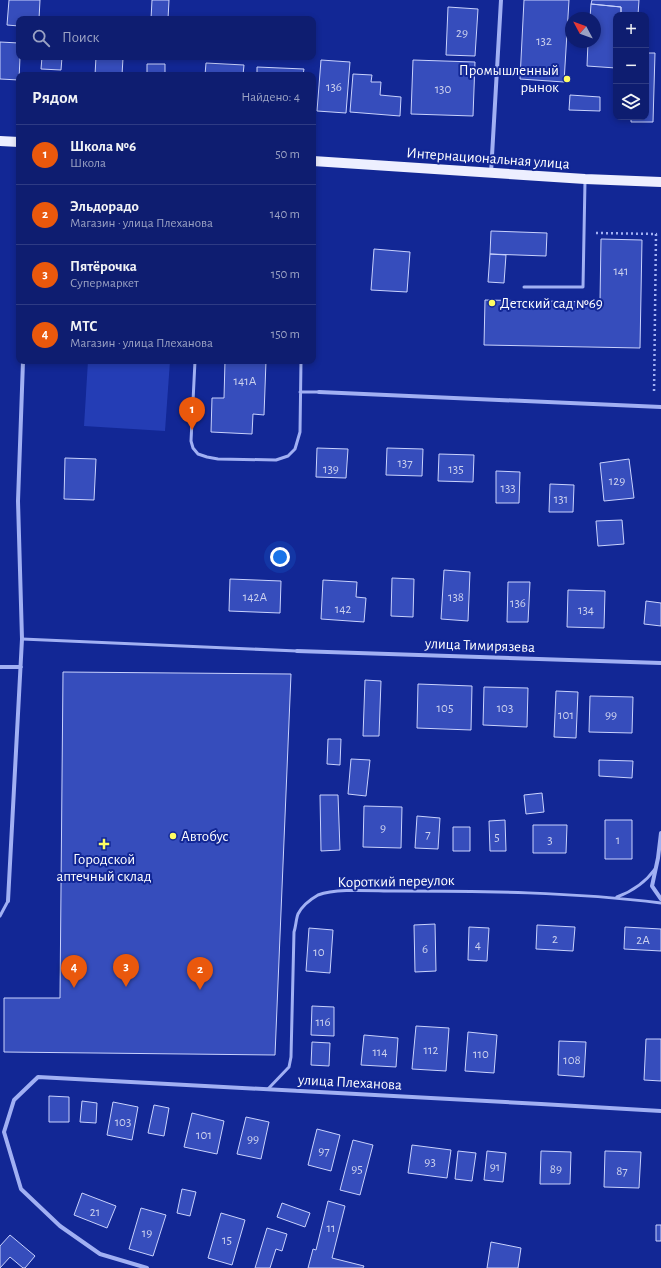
<!DOCTYPE html>
<html lang="ru">
<meta charset="utf-8">
<style>
body{margin:0;font-family:"Alegreya Sans",sans-serif;background:#172675;color:#f1f3f6}
.controls{position:absolute;right:12px;top:12px;display:grid;overflow:hidden;border-radius:8px;box-shadow:0 2px 6px #0003}
.controls button{width:36px;height:36px;display:grid;place-items:center;padding:0;border:0;border-bottom:1px solid #2e3b83;background:#0e1d70;color:#f1f3f6;font:20px sans-serif}
.compass{position:absolute;left:565px;top:12px;width:36px;height:36px;border-radius:50%;background:#0e1d70;box-shadow:0 2px 6px #0003;rotate:311deg}
.you{position:absolute;left:280px;top:557px;width:14px;height:14px;margin:-10px;border:3px solid #fff;border-radius:50%;background:#1a73e8;box-shadow:0 0 0 6px #1a73e833}
.badge{display:grid;place-items:center;width:26px;height:26px;border-radius:50%;background:#ea580c;color:#fff;font-size:13px;font-weight:700}
.pin{position:absolute;translate:-50% -33px;filter:drop-shadow(0 1px 2px #0008)}
.pin::after{content:'';position:absolute;top:21px;width:14px;height:12px;background:inherit;clip-path:polygon(0 0,100% 0,50% 100%)}
.list{margin:0;padding:0;list-style:none}
h2{display:flex;justify-content:space-between;align-items:center;height:52px;margin:0;padding:0 16px;font-size:17px}
h2 small{font-size:13px;font-weight:400;color:#9ba2c3}
.list li{display:grid;grid-template-columns:26px 1fr auto;gap:12px;align-items:center;box-sizing:border-box;height:60px;padding:0 16px;border-top:1px solid #2e3b83}
.list b{display:block;font-size:15px;white-space:nowrap}
.list p{margin:0;font-size:13px;white-space:nowrap;color:#9ba2c3}
.list em{font-size:13px;font-style:normal;color:#9ba2c3}
.icon{flex:none;width:22px;height:22px;fill:none;stroke:currentColor;stroke-width:2;stroke-linecap:round;stroke-linejoin:round}
.map{position:relative;flex:none;width:661px;height:1268px;overflow:hidden}
.search{position:absolute;background:#0e1d70;box-shadow:0 2px 6px #0003;left:16px;top:16px;width:300px;height:44px;display:flex;align-items:center;gap:10px;box-sizing:border-box;padding:0 14px;border-radius:8px;color:#9ba2c3;font-size:15px}
.panel{position:absolute;background:#0e1d70;box-shadow:0 2px 6px #0003;left:16px;top:72px;width:300px;height:292px;border-radius:8px}
.map>svg:first-child{display:block}
.green{fill:#243db5}
.building{fill:#364dbc;stroke:#c9d2fd}
.lines{fill:none;stroke-linecap:round;stroke-linejoin:round}
.path{stroke:#a1b0f3;stroke-width:2.5;stroke-dasharray:2 3;stroke-linecap:butt}
.lane{stroke:#a1b0f3;stroke-width:3}
.street{stroke:#a1b0f3;stroke-width:4}
.primary{stroke:#edefff;stroke-width:10}
.poi-dot{fill:#fffd63;stroke:#122795;stroke-width:1.5}
.labels{text-anchor:middle;stroke-width:4;stroke-linejoin:round;paint-order:stroke}
.number-label{font-size:13px;fill:#cdd2ee}
.poi-label{font-size:15px;fill:#fff;stroke:#122795;text-anchor:start}
.street-label{font-size:15px;fill:#fff;stroke:#122795}
</style>
<div class="map">
<svg width="661" height="1268" viewBox="0 0 661 1268">
<rect width="100%" height="100%" fill="#122795"/>
<!-- green -->
<path class="green" d="M88 361H170L165 431 84 426Z"/>
<!-- building -->
<path class="building" d="M9 0H40L39 19H19V26L7 25Z
M152 0H169L168 19H151Z
M524 0H569L564 82 520 79Z
M592 0H639L638 15H621V7L591 4Z
M591 4 621 7V15H616V68L587 66 588 42H595V18H590Z
M448 7 478 9 475 56 446 55Z
M0 42 19 43V57H20L19 80 0 79Z
M646 53H655L653 122H631V117H646Z
M42 57H62L61 70 41 69Z
M96 57 123 58 122 75H95Z
M321 60 350 62 346 113 317 111Z
M413 60 475 62 473 116 411 114Z
M206 63 244 65 243 75H205Z
M147 64H165V75H147Z
M257 67 304 69 303 75H257Z
M353 74 372 75 371 82H381L380 95 401 97 400 116 350 112Z
M570 95 600 97V111L569 110Z
M491 231 547 233 546 256 490 254Z
M601 239 642 240 640 348 484 345 485 300 600 302Z
M374 249 410 252 407 292 371 290Z
M490 254 506 255 504 283 488 282Z
M225 361H266L264 415 253 414 252 434 211 432 212 398H224Z
M317 448 348 449 346 478 316 477Z
M387 448 423 449 422 476 386 475Z
M439 454 474 455 473 482 438 481Z
M65 458 96 459 94 500 64 499Z
M629 459 634 498 604 501 600 463Z
M496 471 520 472 519 503H496Z
M550 484 574 485 573 512H549Z
M622 520 624 544 598 546 596 521Z
M444 570 470 572 468 621 441 619Z
M392 578 414 579 413 617 391 616Z
M230 579 281 581 280 613 229 611Z
M323 580 357 582 356 597 366 598 364 622 321 619Z
M508 582H530L528 622H507Z
M568 590 605 591 604 628 567 627Z
M646 601 661 603V626L644 624Z
M63 672 291 674 275 1055 4 1052V998H60Z
M365 680 381 681 379 736H363Z
M418 684 472 686 471 730 417 728Z
M484 687 528 688 527 727 483 725Z
M556 691 578 692 576 738 554 737Z
M590 696 633 697 632 733 589 732Z
M328 739H341L340 765 327 764Z
M351 759 370 760 366 796 348 794Z
M599 760 633 761 632 778 599 776Z
M542 793 544 812 526 814 524 795Z
M320 795H338L340 850 321 851Z
M364 806 402 807 401 848 363 847Z
M417 816 440 818 438 849 415 848Z
M505 820 506 851H490L489 821Z
M605 820H632V859H605Z
M533 825H567L566 853H533Z
M453 827H470V851H453Z
M435 924 436 971 415 972 414 925Z
M537 925 575 927 573 951 536 949Z
M469 927 489 928 487 961 468 960Z
M625 927 661 929V951L624 949Z
M309 928 333 930 330 973 306 971Z
M312 1006 334 1007V1036L311 1035Z
M416 1026 449 1028 446 1071 412 1069Z
M468 1032 497 1035 494 1073 465 1071Z
M364 1035 398 1038 396 1067 361 1065Z
M646 1039H661V1081L644 1080Z
M559 1041 586 1042 584 1077 558 1075Z
M312 1042 330 1043 329 1066 311 1065Z
M49 1096 69 1097V1122H49Z
M82 1101 97 1103 96 1123 80 1122Z
M113 1102 138 1107 132 1140 107 1135Z
M154 1105 169 1108 164 1136 148 1133Z
M192 1113 224 1121 217 1154 184 1147Z
M246 1117 269 1122 261 1159 237 1154Z
M317 1129 340 1135 331 1171 308 1165Z
M353 1140 373 1145 360 1195 340 1190Z
M412 1145 451 1150 447 1178 408 1173Z
M458 1151 476 1153 472 1181 455 1179Z
M487 1151 506 1153 503 1182 484 1180Z
M541 1151 571 1152 570 1184H540Z
M605 1151 641 1152 639 1188 604 1187Z
M182 1189 196 1192 190 1216 177 1213Z
M82 1193 116 1206 107 1228 74 1215Z
M328 1201 345 1206 332 1258 364 1266 363 1268H308L313 1249 316 1250Z
M282 1203 310 1213 305 1227 277 1217Z
M141 1208 166 1215 153 1256 129 1249Z
M221 1213 245 1220 232 1265 208 1258Z
M656 1225H661V1241H656Z
M267 1228 287 1234 282 1251 276 1249 270 1268H255Z
M10 1235 35 1256 25 1268H23L10 1257 0 1268V1246Z
M491 1242 521 1248 518 1268H487Z"/>
<g class="lines">
<!-- path -->
<path class="path" d="M596 233 656 234 654 394"/>
<!-- lane -->
<path class="lane" d="M524 287H583L585 181
M195 361 191 441 193 448 198 454 207 457 218 459 276 460 288 456 295 449 300 432 301 361
M300 392H319
M22 639 297 651
M617 897C633 891 645 883 655 869
M0 916 8 901
M268 1089 289 1067 291 1057 294 932C296 926 296 919 298 914 302 906 311 899 318 895 337 888 373 891 394 891 483 891 573 892 661 903"/>
<!-- street -->
<path class="street" d="M491 173 501 0
M319 392 661 407
M297 651 661 663
M0 667H21
M661 833 658 858 652 886 661 899
M8 901 22 639 18 501 23 361
M147 1268 100 1254 60 1226 21 1189 4 1132 14 1100 38 1077 541 1104 661 1111"/>
<!-- primary -->
<path class="primary" d="M0 141 19 142
M313 161 585 179 661 182"/>
</g>
<!-- markers -->
<g class="poi-dot">
<circle cx="567" cy="79" r="4"/>
<circle cx="492" cy="303" r="4"/>
<circle cx="173" cy="836" r="4"/>
<path d="M102 838h4v4h4v4h-4v4h-4v-4h-4v-4h4z"/>
</g>
<g class="labels">
<!-- number labels -->
<g class="number-label">
<text x="462" y="37">29</text>
<text x="544" y="45">132</text>
<text x="334" y="91">136</text>
<text x="443" y="93">130</text>
<text x="621" y="275">141</text>
<text x="245" y="385">141А</text>
<text x="405" y="467">137</text>
<text x="331" y="473">139</text>
<text x="456" y="473">135</text>
<text x="617" y="485">129</text>
<text x="508" y="492">133</text>
<text x="561" y="503">131</text>
<text x="255" y="601">142А</text>
<text x="456" y="601">138</text>
<text x="518" y="607">136</text>
<text x="343" y="613">142</text>
<text x="586" y="614">134</text>
<text x="445" y="712">105</text>
<text x="505" y="712">103</text>
<text x="566" y="719">101</text>
<text x="611" y="719">99</text>
<text x="383" y="832">9</text>
<text x="428" y="838">7</text>
<text x="497" y="841">5</text>
<text x="550" y="844">3</text>
<text x="618" y="844">1</text>
<text x="555" y="943">2</text>
<text x="643" y="944">2А</text>
<text x="478" y="949">4</text>
<text x="425" y="953">6</text>
<text x="319" y="956">10</text>
<text x="323" y="1026">116</text>
<text x="431" y="1054">112</text>
<text x="380" y="1056">114</text>
<text x="481" y="1058">110</text>
<text x="572" y="1064">108</text>
<text x="123" y="1126">103</text>
<text x="204" y="1139">101</text>
<text x="253" y="1143">99</text>
<text x="324" y="1155">97</text>
<text x="430" y="1166">93</text>
<text x="495" y="1171">91</text>
<text x="357" y="1173">95</text>
<text x="556" y="1173">89</text>
<text x="622" y="1175">87</text>
<text x="95" y="1216">21</text>
<text x="331" y="1232">11</text>
<text x="147" y="1237">19</text>
<text x="227" y="1244">15</text>
</g>
<!-- poi labels -->
<g class="poi-label">
<text x="559" y="75" text-anchor="end">Промышленный<tspan x="559" dy="17">рынок</tspan></text>
<text x="500" y="308">Детский сад №69</text>
<text x="181" y="841">Автобус</text>
<text x="104" y="864" text-anchor="middle">Городской<tspan x="104" dy="17">аптечный склад</tspan></text>
</g>
<!-- street labels -->
<g class="street-label">
<text transform="translate(488 158) rotate(4)" y="5">Интернациональная улица</text>
<text transform="translate(480 645) rotate(2)" y="5">улица Тимирязева</text>
<text transform="translate(396 881) rotate(-1)" y="5">Короткий переулок</text>
<text transform="translate(350 1082) rotate(3)" y="5">улица Плеханова</text>
</g>
</g>
</svg>
<div class="controls">
<button>+</button>
<button>−</button>
<button><svg class="icon" aria-label="layers" viewBox="0 0 24 24"><path d="M12 4l9 5-9 5-9-5zM3 14l9 5 9-5"/></svg></button>
</div>
<svg class="compass" viewBox="-18 -18 36 36"><path d="M0-13l5 13h-10z" fill="#e53935"/><path d="M0 13l5-13h-10z" fill="#9ba2c3"/></svg>
<div class="you"></div>
<div class="pin badge" style="left:192px;top:430px">1</div>
<div class="pin badge" style="left:200px;top:990px">2</div>
<div class="pin badge" style="left:126px;top:987px">3</div>
<div class="pin badge" style="left:74px;top:988px">4</div>
<div class="search"><svg class="icon" aria-label="search" viewBox="0 0 24 24"><circle cx="10" cy="10" r="6"/><path d="M15 15l6 6"/></svg>Поиск</div>
<section class="panel">
<h2>Рядом<small>Найдено: 4</small></h2>
<ul class="list">
<li><span class="badge">1</span><div><b>Школа №6</b><p>Школа</p></div><em>50 m</em></li>
<li><span class="badge">2</span><div><b>Эльдорадо</b><p>Магазин · улица Плеханова</p></div><em>140 m</em></li>
<li><span class="badge">3</span><div><b>Пятёрочка</b><p>Супермаркет</p></div><em>150 m</em></li>
<li><span class="badge">4</span><div><b>МТС</b><p>Магазин · улица Плеханова</p></div><em>150 m</em></li>
</ul>
</section>
</div>
